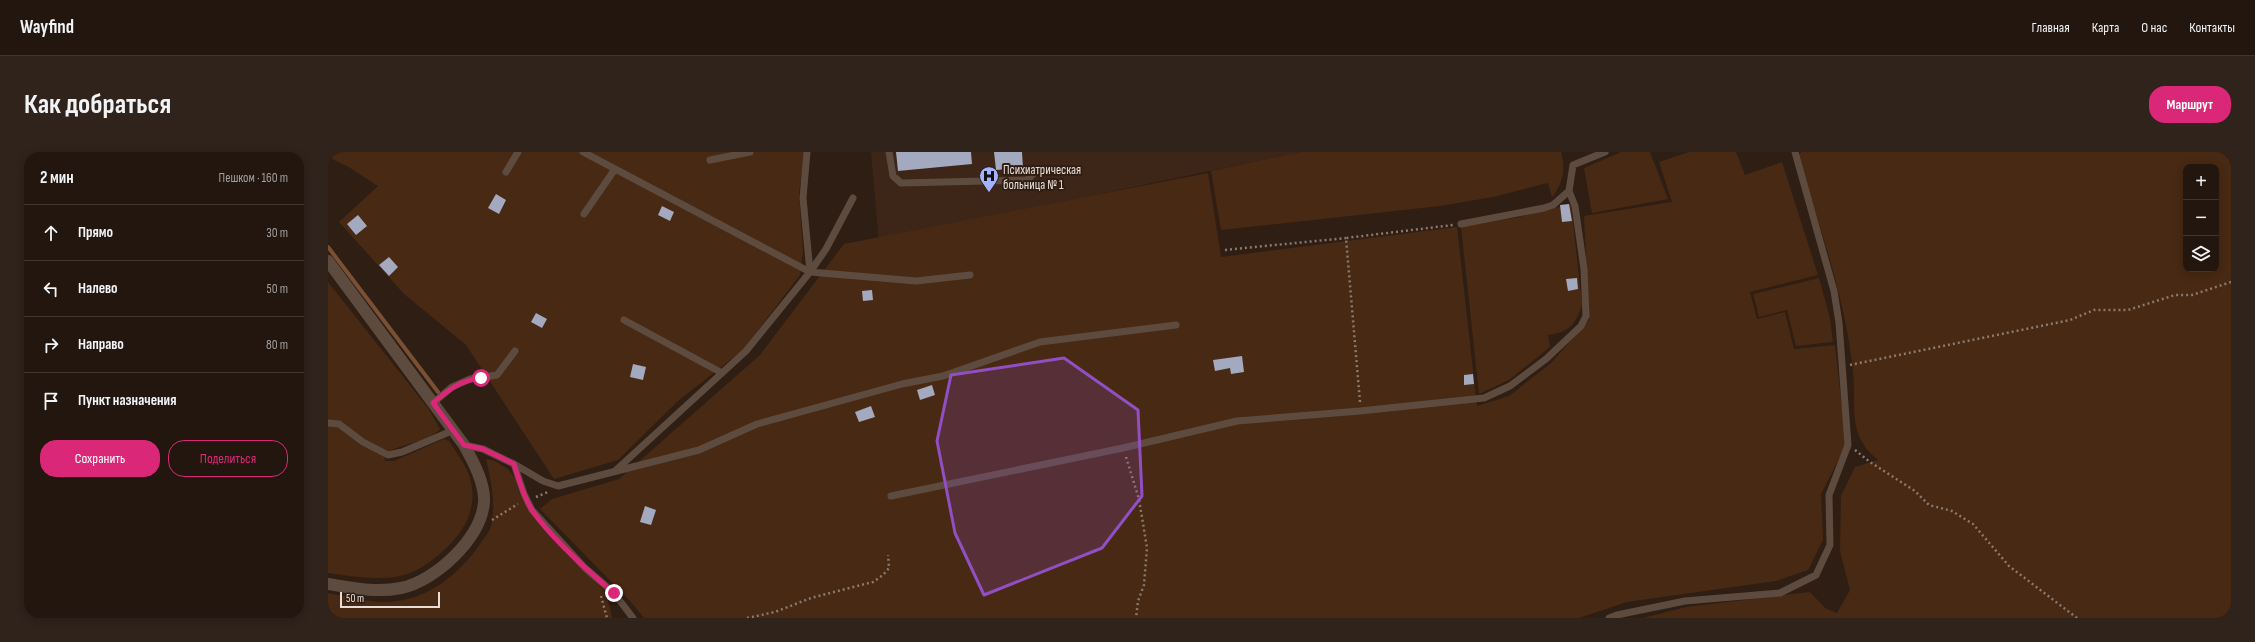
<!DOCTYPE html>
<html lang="ru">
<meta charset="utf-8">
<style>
body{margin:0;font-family:"Sofia Sans Condensed",sans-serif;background:#2f231c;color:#f1f3f6}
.controls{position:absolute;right:12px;top:12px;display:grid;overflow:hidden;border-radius:8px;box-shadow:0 2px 10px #0003}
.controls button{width:36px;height:36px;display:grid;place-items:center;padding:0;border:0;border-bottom:1px solid #40352e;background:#23160e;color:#f1f3f6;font:20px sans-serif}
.scale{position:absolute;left:12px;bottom:10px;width:100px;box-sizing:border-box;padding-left:4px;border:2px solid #e8dcd5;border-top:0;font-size:11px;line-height:14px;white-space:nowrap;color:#e8dcd5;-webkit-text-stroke:3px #2f1e13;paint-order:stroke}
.stop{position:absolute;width:12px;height:12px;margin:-9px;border:3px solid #db2777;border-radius:50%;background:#fff}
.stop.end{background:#db2777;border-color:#fff;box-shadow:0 1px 4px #0008}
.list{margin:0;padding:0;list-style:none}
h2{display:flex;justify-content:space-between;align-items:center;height:52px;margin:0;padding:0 16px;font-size:17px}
h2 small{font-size:13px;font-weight:400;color:#a39f9e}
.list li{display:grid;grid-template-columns:26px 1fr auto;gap:12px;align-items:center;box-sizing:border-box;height:56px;padding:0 16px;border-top:1px solid #40352e}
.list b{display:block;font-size:15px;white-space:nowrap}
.list em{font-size:13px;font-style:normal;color:#a39f9e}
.actions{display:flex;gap:8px;padding:12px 16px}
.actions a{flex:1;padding:9px 0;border:1px solid #db2777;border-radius:16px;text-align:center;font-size:14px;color:#db2777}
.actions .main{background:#db2777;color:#fff}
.icon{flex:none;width:22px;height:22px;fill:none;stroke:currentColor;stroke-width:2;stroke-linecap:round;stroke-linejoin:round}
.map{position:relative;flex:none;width:1903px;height:466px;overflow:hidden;border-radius:16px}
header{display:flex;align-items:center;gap:24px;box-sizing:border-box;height:56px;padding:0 20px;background:#23160e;border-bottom:1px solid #40352e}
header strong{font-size:19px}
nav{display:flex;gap:22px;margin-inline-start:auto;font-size:14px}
.intro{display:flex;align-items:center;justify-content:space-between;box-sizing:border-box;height:96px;padding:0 24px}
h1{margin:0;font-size:28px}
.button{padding:10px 18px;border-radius:16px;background:#db2777;color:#fff;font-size:14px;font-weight:700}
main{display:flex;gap:24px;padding:0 24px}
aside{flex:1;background:#23160e;border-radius:16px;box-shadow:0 2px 10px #0003}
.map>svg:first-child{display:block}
.built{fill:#3d2617}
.green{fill:#482913;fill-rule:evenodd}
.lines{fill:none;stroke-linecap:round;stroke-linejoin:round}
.stream{stroke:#795034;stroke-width:4}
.building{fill:#a3a9bf}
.path{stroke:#887a71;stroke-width:2.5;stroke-dasharray:2 3;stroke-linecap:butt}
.lane{stroke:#5e4b3f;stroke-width:7}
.street{stroke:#5e4b3f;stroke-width:12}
.route{stroke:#db2777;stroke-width:5}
.marked{fill:#914fc3;fill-opacity:0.2;stroke:#914fc3;stroke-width:3;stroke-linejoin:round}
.labels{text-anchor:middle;stroke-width:4;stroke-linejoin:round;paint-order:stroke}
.poi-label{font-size:13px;fill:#e8dcd5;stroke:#2f1e13;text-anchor:start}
</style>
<header>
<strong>Wayfind</strong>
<nav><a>Главная</a><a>Карта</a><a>О нас</a><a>Контакты</a></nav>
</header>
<div class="intro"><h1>Как добраться</h1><a class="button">Маршрут</a></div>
<main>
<aside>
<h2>2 мин<small>Пешком · 160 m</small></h2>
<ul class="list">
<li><svg class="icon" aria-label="ahead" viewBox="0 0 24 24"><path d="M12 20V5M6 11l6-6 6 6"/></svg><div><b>Прямо</b></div><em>30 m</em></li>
<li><svg class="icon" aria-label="left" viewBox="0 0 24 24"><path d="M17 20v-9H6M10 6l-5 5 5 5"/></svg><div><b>Налево</b></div><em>50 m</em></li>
<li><svg class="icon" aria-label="right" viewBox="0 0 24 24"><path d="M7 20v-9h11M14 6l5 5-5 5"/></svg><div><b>Направо</b></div><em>80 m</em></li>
<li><svg class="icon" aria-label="arrive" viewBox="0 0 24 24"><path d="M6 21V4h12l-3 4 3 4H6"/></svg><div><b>Пункт назначения</b></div></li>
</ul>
<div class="actions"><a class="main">Сохранить</a><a>Поделиться</a></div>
</aside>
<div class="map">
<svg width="1903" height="466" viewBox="0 0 1903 466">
<rect width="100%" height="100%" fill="#2f1e13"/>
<!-- built -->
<path class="built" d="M543 0H973L667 64 551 91Z"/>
<!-- green -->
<path class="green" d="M0 0H477L471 41 475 99 472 123 415 198 350 249 290 308 226 327 138 193 76 142 11 70 50 34 19 14 0 5Z
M973 0H1233C1238 17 1235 32 1224 45L1220 31 1165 45 1112 54 893 78 883 19Z
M1293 0H1322L1340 47 1264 61 1256 16Z
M1361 0H1408L1417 23 1454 10 1490 123 1422 140 1429 167 1457 160 1466 197 1507 193 1518 293 1493 342 1495 388 1480 418 1448 429 1299 450 1251 466H316L302 449 212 357 224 347 291 327 432 203 516 92 880 21 893 105 1129 75 1149 254 1181 244 1223 211 1261 168 1256 64 1344 50 1331 10Z
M1474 0H1903V466H1315L1358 455 1482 440 1497 456 1509 461 1522 438 1512 399 1513 344 1527 315 1550 308C1518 282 1529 256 1525 219 1517 144 1491 73 1469 2ZM1858 15H1888V117H1858Z
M1243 52 1254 152C1248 172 1242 180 1220 183L1222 195 1181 228 1151 242 1133 75 1191 65Z
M1491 126 1502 166 1505 190 1468 194 1459 158 1431 165 1425 142Z
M0 130 100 256 112 277C98 292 73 291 56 302L57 309H66L116 287 121 289C127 298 134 308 139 318 153 350 139 378 115 399 100 412 87 422 67 425 45 428 22 424 0 421Z
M158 307 167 309 181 318 187 326 192 343 210 370 279 442 284 466H0V441C18 444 43 451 60 450 99 448 131 423 152 392 155 387 160 382 162 377 169 355 163 329 158 307Z"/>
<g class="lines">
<!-- stream -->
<path class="stream" d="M0 95 110 240"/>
</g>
<!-- building -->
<path class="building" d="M568 0H643L644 12 570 19Z
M666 0H694L695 16 668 18Z
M168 42 178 48 171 62 160 56Z
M1241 52 1244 69 1234 70 1232 53Z
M334 54 346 60 342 69 330 63Z
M30 63 39 74 28 83 19 72Z
M61 105 70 115 61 124 51 113Z
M1249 126 1250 137 1240 139 1238 127Z
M544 138 545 148 535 149 534 139Z
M208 161 219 167 214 176 203 170Z
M914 204 916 220 903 222 902 216 887 219 885 208Z
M305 212 318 215 315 228 302 225Z
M1145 222 1146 232 1136 233V223Z
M604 233 607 243 592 248 589 238Z
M543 254 547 265 531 270 527 260Z
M317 354 328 358 323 373 312 370Z"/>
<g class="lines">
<!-- path -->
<path class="path" d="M897 98 1018 86
M1522 213 1742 168 1766 158H1800L1847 143H1864L1903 130
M1032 250 1018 86 1125 73
M1527 298 1542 310 1587 339 1601 353 1624 359 1645 372 1681 414 1749 466
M798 305 811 347 819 396 816 433 810 449 808 466
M208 345 220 340
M164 368 190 352
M273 444 279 466
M419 466 447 460 483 446 545 430 555 423 561 416 560 403"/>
<!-- lane -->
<path class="lane" d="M255 0 482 120 588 129 642 123
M561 0 565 24 573 31 699 28 709 18
M382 8 422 0
M178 20 190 0
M256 62 287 17
M1133 72 1216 56 1225 53 1241 39 1245 13 1277 0
M482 120 498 97 525 46
M296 168 394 221
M105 251 124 235 142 227 169 223 187 199
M0 271 11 272 35 290 60 303 74 300 126 278
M136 293 155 297 186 312 196 342 204 358 257 416 286 441 305 466
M186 312 215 329 230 334 371 298 429 272 574 232 615 224 712 190 848 173
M287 319 418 199 482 120 475 46 479 0
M563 344 795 296 909 269 1032 259 1156 246 1182 234 1218 207 1253 174 1258 164 1256 117 1247 54 1241 39
M1281 466 1289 463 1357 449 1452 441 1488 423 1502 393 1501 343 1520 293 1511 171 1506 139 1467 0"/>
<!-- street -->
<path class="street" d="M0 109 136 293C145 309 157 331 156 350 153 387 107 429 73 436 48 441 25 436 0 432"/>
</g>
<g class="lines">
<!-- route -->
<path class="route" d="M153 226C133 228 120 238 105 251L136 293 155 297 186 312C191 328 195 344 204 358 223 386 260 419 286 441"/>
</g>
<!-- marked area -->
<path class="marked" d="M736 206 810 258 814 344 774 396 656 443 627 381 609 289 623 223Z"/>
<!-- icons -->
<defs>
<symbol id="hospital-pin" viewBox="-11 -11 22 30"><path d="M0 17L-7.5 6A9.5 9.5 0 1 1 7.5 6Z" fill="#a3b2fd" stroke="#2f1e13"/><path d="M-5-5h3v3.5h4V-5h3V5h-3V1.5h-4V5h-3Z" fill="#111"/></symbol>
</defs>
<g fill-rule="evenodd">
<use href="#hospital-pin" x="650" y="13" width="22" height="30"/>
</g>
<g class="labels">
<!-- poi labels -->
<g class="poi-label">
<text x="675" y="22">Психиатрическая<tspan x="675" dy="15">больница № 1</tspan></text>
</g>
</g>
</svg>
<div class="controls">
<button>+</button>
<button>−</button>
<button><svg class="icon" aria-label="layers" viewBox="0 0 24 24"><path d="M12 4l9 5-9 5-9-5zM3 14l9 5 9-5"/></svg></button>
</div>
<div class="scale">50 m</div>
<div class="stop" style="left:153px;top:226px"></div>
<div class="stop end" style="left:286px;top:441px"></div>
</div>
</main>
